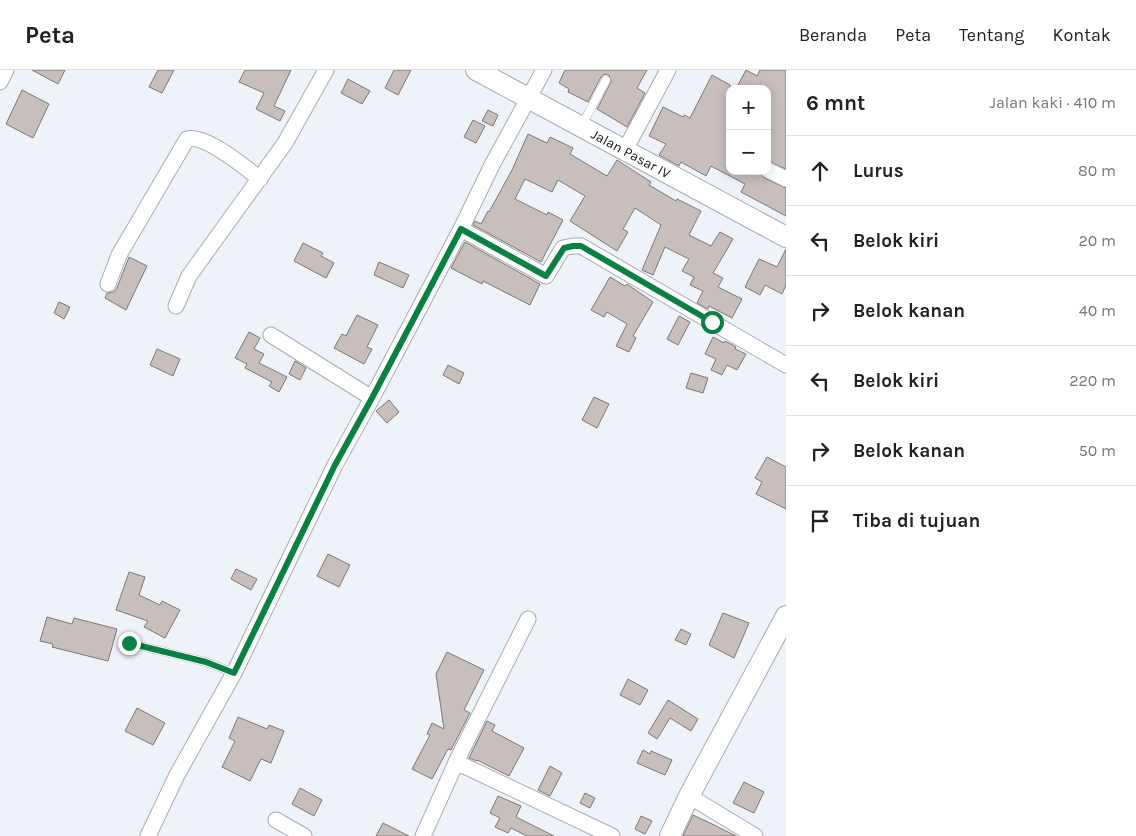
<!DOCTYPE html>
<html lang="id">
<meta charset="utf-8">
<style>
body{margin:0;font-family:Karla,sans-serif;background:#f6f6f6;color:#222}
.controls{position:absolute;right:15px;top:15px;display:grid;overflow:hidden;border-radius:10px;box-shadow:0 2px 12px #0003}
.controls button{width:45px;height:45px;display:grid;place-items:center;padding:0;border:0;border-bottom:1px solid #e0e0e0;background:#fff;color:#222;font:25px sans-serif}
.stop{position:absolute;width:15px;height:15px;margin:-11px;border:4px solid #0b8043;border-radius:50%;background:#fff}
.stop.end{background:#0b8043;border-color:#fff;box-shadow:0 1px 5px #0008}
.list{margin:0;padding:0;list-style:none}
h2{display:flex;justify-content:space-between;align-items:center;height:65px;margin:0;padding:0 20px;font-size:21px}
h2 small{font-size:16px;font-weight:400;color:#767676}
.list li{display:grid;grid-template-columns:32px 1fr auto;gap:15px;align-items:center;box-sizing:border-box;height:70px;padding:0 20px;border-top:1px solid #e0e0e0}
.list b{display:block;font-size:19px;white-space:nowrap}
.list em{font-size:16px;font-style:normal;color:#767676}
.icon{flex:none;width:28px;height:28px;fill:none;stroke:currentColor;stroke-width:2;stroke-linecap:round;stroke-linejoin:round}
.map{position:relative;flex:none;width:786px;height:766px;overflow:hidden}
header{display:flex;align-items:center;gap:30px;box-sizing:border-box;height:70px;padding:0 25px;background:#fff;border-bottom:1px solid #e0e0e0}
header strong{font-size:24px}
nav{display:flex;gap:28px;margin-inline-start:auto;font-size:18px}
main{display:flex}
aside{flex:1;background:#fff}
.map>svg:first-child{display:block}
.building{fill:#c8bfbd;stroke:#7e7774}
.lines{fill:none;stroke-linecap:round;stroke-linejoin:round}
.service-casing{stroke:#a8abb2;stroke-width:9}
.minor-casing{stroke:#a8abb2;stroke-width:17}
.tertiary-casing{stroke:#a8abb2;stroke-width:22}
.service{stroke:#fff;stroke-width:8}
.minor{stroke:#fff;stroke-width:15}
.tertiary{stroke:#fff;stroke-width:20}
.route{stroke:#0b8043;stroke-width:6}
.labels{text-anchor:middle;stroke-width:5;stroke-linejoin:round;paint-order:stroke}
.street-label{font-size:14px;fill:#151618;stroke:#eef2f9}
</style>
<header>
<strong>Peta</strong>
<nav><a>Beranda</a><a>Peta</a><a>Tentang</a><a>Kontak</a></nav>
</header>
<main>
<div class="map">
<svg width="786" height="766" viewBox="0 0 786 766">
<rect width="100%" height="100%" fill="#eef2f9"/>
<!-- building -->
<path class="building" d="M32 0H65L58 14Z
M158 0H174L162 23 149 17Z
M245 0H291L274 36 285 41 280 51 256 39 264 23 239 12Z
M394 0H411L398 25 385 18Z
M565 0H647L637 18 645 23 627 57 597 39 611 12 609 5 605 4 601 7 588 32 568 22 569 19 559 13Z
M746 0 757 6 760 0H786V99L767 91V19H736Z
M712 5 730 15V101H759L764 108 786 118V146L741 122 745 114 711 96 706 106 681 92 679 96 659 85 666 74 649 66 663 37 683 47 684 45 690 48Z
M348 9 370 21 362 34 341 23Z
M22 20 49 34 33 68 6 54Z
M488 40 498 45 493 56 482 51Z
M473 50 485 56 476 73 464 67Z
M528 64 547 73 550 67 573 78 570 84 607 106 617 90 651 112 649 115 676 131 677 129 701 141 689 165 711 176 720 162 733 169 713 203 723 208 718 217 742 229 732 248 709 236 708 239 697 233 703 221 690 215 694 207 682 201 689 189 665 177 653 205 642 200 661 155 635 138 623 159 628 162 617 181 570 151 585 126 558 110 552 122 525 109 515 129 547 145 548 142 563 150 541 192 473 155 475 151 481 154 488 141 489 142 512 100Z
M465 172 540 214 530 235 483 211 482 214 451 198Z
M303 173 323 183 321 186 334 193 326 208 294 191Z
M786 179V215L782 224 765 215 760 225 745 217 759 189 777 197Z
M129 187 147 196 126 240 105 228 107 223 114 222 117 218Z
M379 192 409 205 403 218 374 205Z
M610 207 625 216 627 214 653 232 633 266 636 268 629 282 616 276 627 254 607 242 604 247 591 240Z
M59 232 70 237 64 249 54 243Z
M357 245 378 255 367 277 372 279 364 294 334 278 342 264 346 266Z
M679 246 690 252 678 275 667 269Z
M249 262 260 268 254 279 264 284 259 293 287 307 279 322 269 316 272 312 245 298 247 294 235 288Z
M713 267 724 273 725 271 736 277 735 279 746 284 737 300 727 295 722 305 711 300 716 289 705 284Z
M157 279 180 289 173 306 150 295Z
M295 291 306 298 300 310 289 304Z
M448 295 464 303 459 314 443 305Z
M691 303 708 308 703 323 686 318Z
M594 327 609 334 597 358 582 350Z
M389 330 399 342 387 353 376 341Z
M767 387 786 397V439L756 424 762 412 755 408Z
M328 484 350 495 339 517 317 506Z
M236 499 257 509 251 520 231 509Z
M129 502 145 507 139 525 160 535 162 531 180 540 165 568 144 557 148 551 116 540Z
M723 543 749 553 734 588 709 575Z
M47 547 72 554 74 548 117 559 108 591 52 577 53 574 40 571Z
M681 559 691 564 686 575 675 570Z
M447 582 484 600 464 640 470 643 451 680 448 679 432 709 412 699 430 665 427 664 432 653 444 659 436 604Z
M628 609 648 620 640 635 620 625Z
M668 630 698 649 691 661 670 648 657 669 648 663Z
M137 638 165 653 153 675 125 661Z
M238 647 267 659 269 655 284 661 271 693 261 689 250 711 222 697 235 671 229 668Z
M487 651 495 655 492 661 524 678 509 706 477 690V691L469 688Z
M643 680 650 684 651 681 672 690 665 705 637 693Z
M550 696 562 703 550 726 538 720Z
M744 712 764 722 754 743 733 733Z
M300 718 322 730 314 746 292 734Z
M585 723 595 728 590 738 580 733Z
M498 726 521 736 516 747 554 766H527L511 758 508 763 495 757 500 748 490 743Z
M693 745 712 754 736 766H683Z
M641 746 652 751 645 764 635 759Z
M383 753 409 766H376Z"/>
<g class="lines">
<defs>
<path id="service" d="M582 55 606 10
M129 573 206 592 234 603"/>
<path id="minor" d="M0 12 6 0
M625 80 668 0
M768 100 786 109
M461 159 546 206 563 178 573 176H581L786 295
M108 214 119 185 187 69C205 64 245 97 260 109
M176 236 189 206 285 73 326 0
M372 328 461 159 493 93 544 0
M456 692 612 766
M689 726 755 766
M276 750 304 766
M148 766 177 705 234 603 335 395 372 328 271 265
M423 766 459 686 528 549"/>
<g id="tertiary">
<path id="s1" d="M476 0 786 167"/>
<path d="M670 766 689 726 786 546"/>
</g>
</defs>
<!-- service casing -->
<use href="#service" class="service-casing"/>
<!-- minor casing -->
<use href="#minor" class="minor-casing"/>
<!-- tertiary casing -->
<use href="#tertiary" class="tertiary-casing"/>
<!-- service -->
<use href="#service" class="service"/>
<!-- minor -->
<use href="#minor" class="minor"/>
<!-- tertiary -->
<use href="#tertiary" class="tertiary"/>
</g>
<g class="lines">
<!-- route -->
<path class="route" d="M129 573 206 592 234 603 335 395 372 328 461 159 546 206 564 178 573 176H581L712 252"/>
</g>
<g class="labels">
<!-- street labels -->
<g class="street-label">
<text dy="5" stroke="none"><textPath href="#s1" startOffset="176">Jalan Pasar IV</textPath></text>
</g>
</g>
</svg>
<div class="controls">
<button>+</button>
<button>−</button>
</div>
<div class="stop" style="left:712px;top:252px"></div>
<div class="stop end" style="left:129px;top:573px"></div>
</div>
<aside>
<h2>6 mnt<small>Jalan kaki · 410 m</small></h2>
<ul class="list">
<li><svg class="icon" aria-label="ahead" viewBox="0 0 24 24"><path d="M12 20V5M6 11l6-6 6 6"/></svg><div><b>Lurus</b></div><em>80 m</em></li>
<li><svg class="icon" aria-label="left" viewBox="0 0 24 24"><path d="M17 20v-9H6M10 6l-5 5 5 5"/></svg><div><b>Belok kiri</b></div><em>20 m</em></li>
<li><svg class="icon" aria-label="right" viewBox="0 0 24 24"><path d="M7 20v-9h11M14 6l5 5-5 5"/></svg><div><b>Belok kanan</b></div><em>40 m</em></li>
<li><svg class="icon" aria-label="left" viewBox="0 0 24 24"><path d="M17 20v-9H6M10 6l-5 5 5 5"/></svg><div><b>Belok kiri</b></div><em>220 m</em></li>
<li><svg class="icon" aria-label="right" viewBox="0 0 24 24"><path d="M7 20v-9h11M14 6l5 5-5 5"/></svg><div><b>Belok kanan</b></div><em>50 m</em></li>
<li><svg class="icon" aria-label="arrive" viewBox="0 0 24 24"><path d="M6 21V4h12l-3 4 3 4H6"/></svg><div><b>Tiba di tujuan</b></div></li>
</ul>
</aside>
</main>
